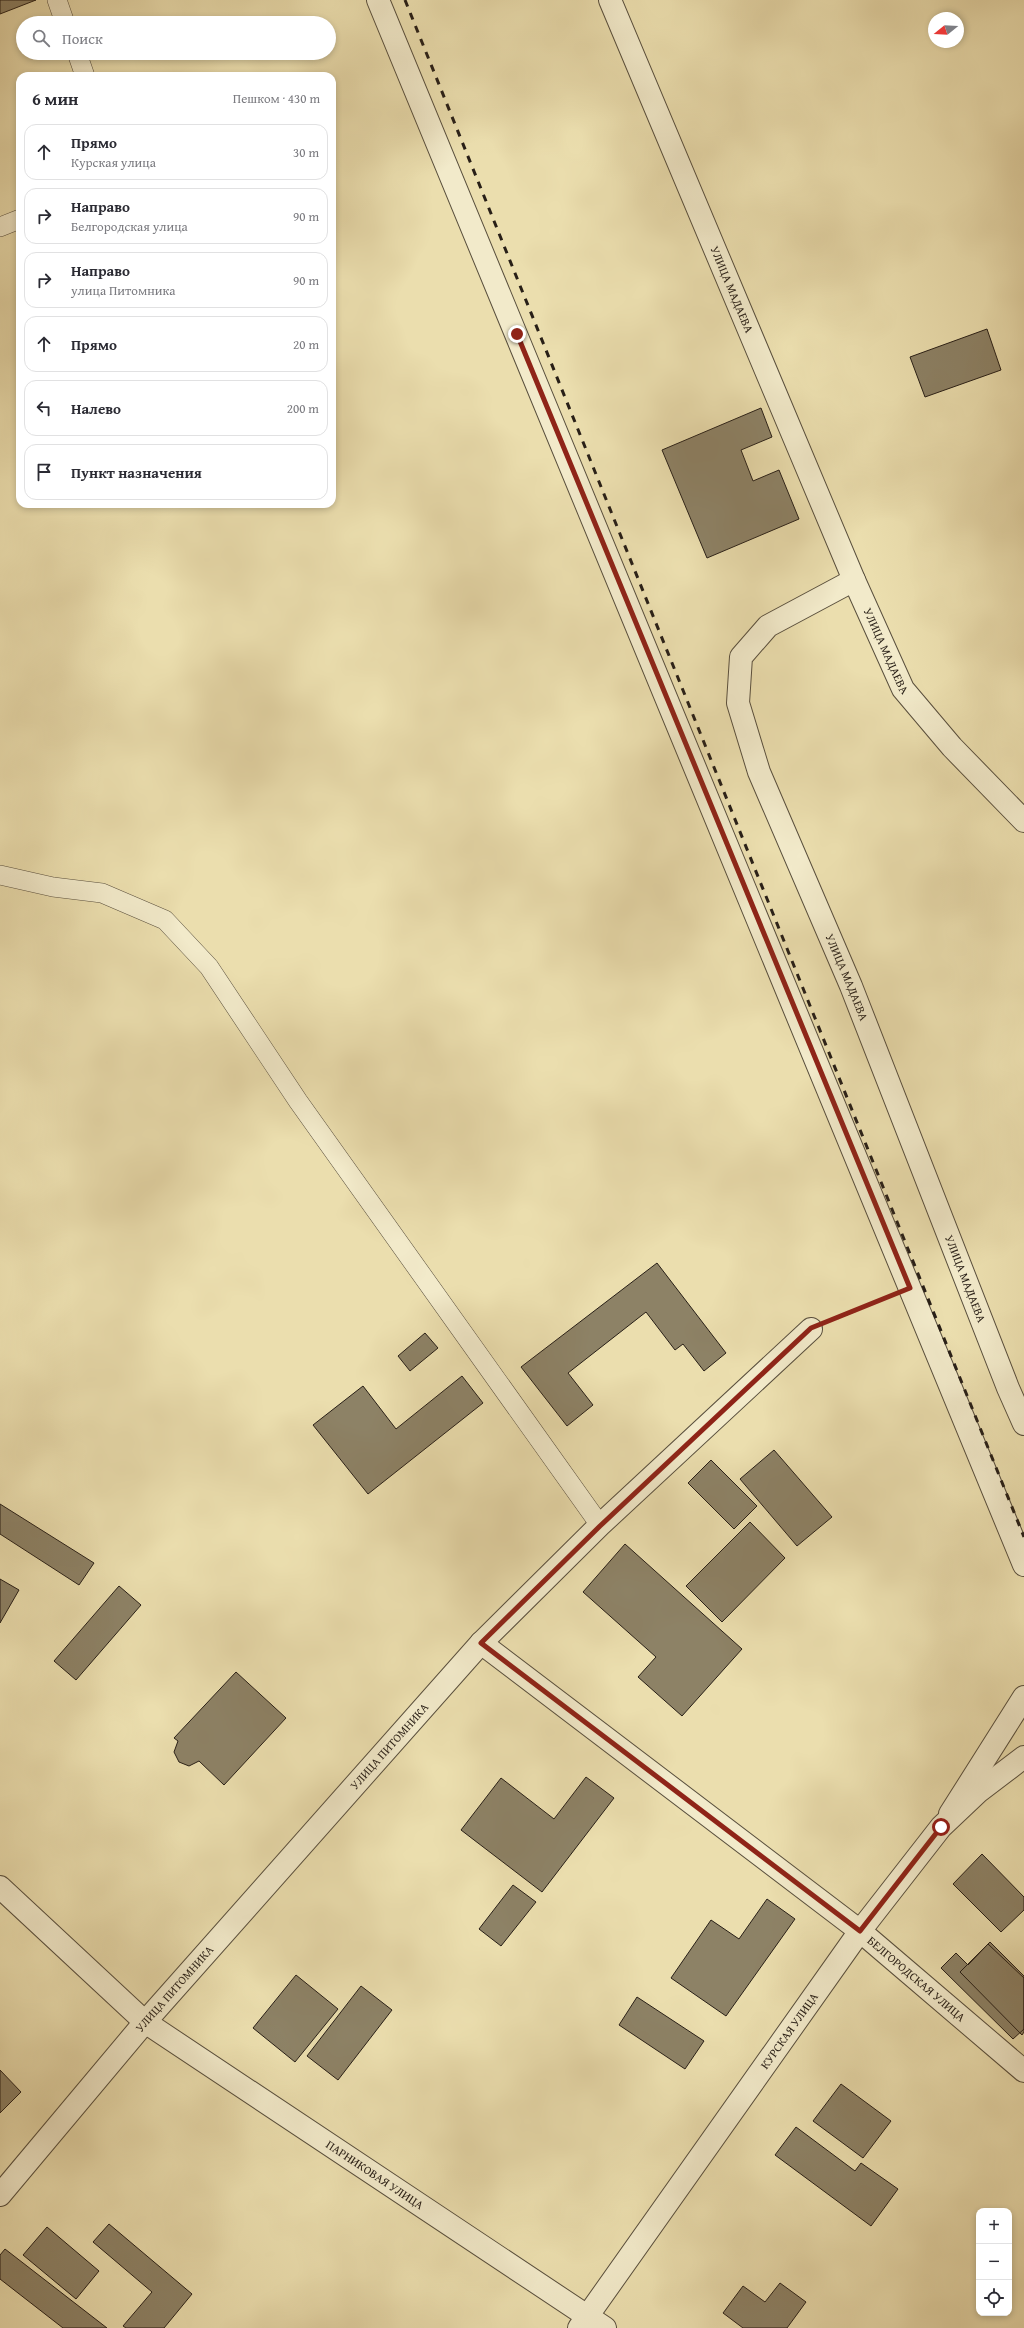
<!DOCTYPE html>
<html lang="ru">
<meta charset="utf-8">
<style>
body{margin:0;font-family:"Gentium Book Plus",serif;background:#f2f2f3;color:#2b2b33}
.controls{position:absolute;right:12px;bottom:12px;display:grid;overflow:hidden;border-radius:8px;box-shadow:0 2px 6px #0003}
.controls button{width:36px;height:36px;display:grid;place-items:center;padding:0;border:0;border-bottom:1px solid #e1e1e2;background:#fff;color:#2b2b33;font:20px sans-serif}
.compass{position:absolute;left:928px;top:12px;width:36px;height:36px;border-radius:50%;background:#fff;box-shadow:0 2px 6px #0003;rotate:252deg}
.stop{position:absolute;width:12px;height:12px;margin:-9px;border:3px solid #8f2418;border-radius:50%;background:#fff}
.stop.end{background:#8f2418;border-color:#fff;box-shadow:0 1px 4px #0008}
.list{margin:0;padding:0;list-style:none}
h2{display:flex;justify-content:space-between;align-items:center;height:52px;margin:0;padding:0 16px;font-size:17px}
h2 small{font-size:13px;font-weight:400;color:#7c7c81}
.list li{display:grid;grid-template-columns:26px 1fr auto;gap:12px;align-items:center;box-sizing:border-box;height:56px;margin:0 8px 8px;padding:0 8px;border:1px solid #e1e1e2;border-radius:12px}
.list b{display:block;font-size:15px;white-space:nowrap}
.list p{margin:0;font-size:13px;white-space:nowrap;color:#7c7c81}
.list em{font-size:13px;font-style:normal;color:#7c7c81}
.icon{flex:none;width:22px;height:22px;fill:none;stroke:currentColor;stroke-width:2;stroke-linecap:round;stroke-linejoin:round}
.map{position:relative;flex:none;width:1024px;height:2328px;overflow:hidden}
.search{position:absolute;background:#fff;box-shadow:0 2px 6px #0003;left:16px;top:16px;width:320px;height:44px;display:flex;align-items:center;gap:10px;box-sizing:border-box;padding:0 14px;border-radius:22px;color:#7c7c81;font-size:15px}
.panel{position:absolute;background:#fff;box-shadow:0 2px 6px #0003;left:16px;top:72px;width:320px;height:436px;border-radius:12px}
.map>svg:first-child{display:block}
.building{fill:#8d8266;stroke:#281f17}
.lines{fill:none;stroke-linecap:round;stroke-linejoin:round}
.service-casing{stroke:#594f3d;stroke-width:20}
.minor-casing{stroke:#594f3d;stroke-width:24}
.tertiary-casing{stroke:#594f3d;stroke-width:24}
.path{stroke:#281f17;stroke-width:2.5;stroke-dasharray:1 2;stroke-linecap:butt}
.service{stroke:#f2eaca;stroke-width:19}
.minor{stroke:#f2eaca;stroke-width:22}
.tertiary{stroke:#f2eaca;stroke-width:22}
.rail{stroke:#281f17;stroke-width:3;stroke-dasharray:7 7;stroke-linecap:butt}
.route{stroke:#8f2418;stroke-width:5}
.labels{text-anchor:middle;stroke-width:3;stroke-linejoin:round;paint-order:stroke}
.street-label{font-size:12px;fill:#281f17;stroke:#f2eaca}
</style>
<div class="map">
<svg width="1024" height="2328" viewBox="0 0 1024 2328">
<rect width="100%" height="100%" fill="#ebdeae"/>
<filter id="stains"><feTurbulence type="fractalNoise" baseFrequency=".005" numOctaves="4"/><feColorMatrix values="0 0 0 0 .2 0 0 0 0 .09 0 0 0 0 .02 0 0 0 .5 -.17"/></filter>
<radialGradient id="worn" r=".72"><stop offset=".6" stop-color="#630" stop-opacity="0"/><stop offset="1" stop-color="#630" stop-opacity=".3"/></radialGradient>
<!-- building -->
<path class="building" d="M0 0H36L0 14Z
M987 329 1001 370 925 397 910 357Z
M761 408 772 437 741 450 753 481 779 470 799 519 707 558 662 450Z
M657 1263 726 1353 704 1371 683 1344 675 1350 646 1312 568 1373 593 1405 567 1426 521 1367Z
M425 1333 438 1348 410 1371 398 1356Z
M462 1376 483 1403 368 1494 313 1425 363 1386 396 1429Z
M774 1450 832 1517 797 1546 740 1479Z
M711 1460 757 1506 734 1529 688 1483Z
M0 1504 94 1563 79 1585 0 1534Z
M750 1522 785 1558 722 1622 686 1586Z
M625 1544 742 1649 682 1716 638 1677 656 1657 583 1592Z
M0 1579 19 1590 0 1623Z
M119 1586 141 1605 76 1680 54 1661Z
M236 1672 286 1718 224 1785 199 1761 189 1766 179 1762 174 1752 178 1741 174 1738Z
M586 1777 614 1798 542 1892 461 1830 501 1778 554 1819Z
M982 1854 1024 1897V1910L1001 1932 953 1884Z
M513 1885 536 1902 501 1946 479 1929Z
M767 1899 795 1919 726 2016 671 1978 711 1920 739 1939Z
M990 1942 1024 1976V2032L1022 2035 960 1972Z
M988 1944 1024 1978V2029L1013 2039 941 1968 956 1953 968 1965Z
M296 1975 338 2009 295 2062 253 2028Z
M361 1986 392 2010 338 2080 307 2056Z
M637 1997 704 2041 685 2069 619 2025Z
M0 2070 21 2092 0 2113Z
M841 2084 891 2121 863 2158 813 2121Z
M796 2127 855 2171 861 2163 898 2189 871 2226 775 2155Z
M109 2224 192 2294 164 2328H126L123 2326 152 2292 93 2242Z
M47 2227 99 2271 76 2299 23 2255Z
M5 2249 107 2328H63L0 2279V2255Z
M780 2283 806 2302 787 2328H743L723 2313 743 2286 765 2302Z"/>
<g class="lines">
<defs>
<path id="service" d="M57 0 65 23
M77 53 85 76
M0 227 20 219
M0 875 53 887 102 893 165 920 209 967 298 1101 600 1525"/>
<g id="minor">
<path d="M378 0 1024 1565"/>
<path id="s1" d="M610 0 854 580 903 689 952 747 1024 821"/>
<path id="s2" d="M854 580 768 626 741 657 738 703 759 772 851 986 1008 1388 1024 1424"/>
<path id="s3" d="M481 1643 860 1931 1024 2071"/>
<path d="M950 1814 1024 1697"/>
<path id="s4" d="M0 1887 145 2022 605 2328"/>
<path id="s5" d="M0 2195 145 2022 481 1643 600 1525 811 1329"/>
</g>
<g id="tertiary">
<path id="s6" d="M579 2328 860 1931 941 1827 978 1792 1024 1757"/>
</g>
</defs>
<!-- service casing -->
<use href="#service" class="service-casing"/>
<!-- minor casing -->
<use href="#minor" class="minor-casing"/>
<!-- tertiary casing -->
<use href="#tertiary" class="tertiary-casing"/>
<!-- path -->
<path class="path" d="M838 1318 883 1299"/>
<!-- service -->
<use href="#service" class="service"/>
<!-- minor -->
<use href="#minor" class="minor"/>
<!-- tertiary -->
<use href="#tertiary" class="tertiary"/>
<!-- rail -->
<path class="rail" d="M405 0 1024 1537"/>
</g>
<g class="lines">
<!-- route -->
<path class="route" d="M517 334 910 1288 811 1328 600 1526 481 1643 860 1931 941 1827"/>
</g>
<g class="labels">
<!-- street labels -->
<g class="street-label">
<text dy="4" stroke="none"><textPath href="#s1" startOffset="314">УЛИЦА МАДАЕВА</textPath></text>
<text dy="4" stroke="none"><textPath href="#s1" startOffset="707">УЛИЦА МАДАЕВА</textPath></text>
<text dy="4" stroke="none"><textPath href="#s2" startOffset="480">УЛИЦА МАДАЕВА</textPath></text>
<text dy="4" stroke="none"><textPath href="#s2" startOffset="804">УЛИЦА МАДАЕВА</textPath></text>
<text dy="4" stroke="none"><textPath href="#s5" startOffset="594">УЛИЦА ПИТОМНИКА</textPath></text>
<text dy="4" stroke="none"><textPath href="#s3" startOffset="550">БЕЛГОРОДСКАЯ УЛИЦА</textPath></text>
<text dy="4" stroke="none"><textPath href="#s5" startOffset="270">УЛИЦА ПИТОМНИКА</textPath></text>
<text dy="4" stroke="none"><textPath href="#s6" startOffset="364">КУРСКАЯ УЛИЦА</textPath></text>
<text dy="4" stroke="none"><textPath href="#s4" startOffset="474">ПАРНИКОВАЯ УЛИЦА</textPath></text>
</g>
</g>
<rect width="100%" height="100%" filter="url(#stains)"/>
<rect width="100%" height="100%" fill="url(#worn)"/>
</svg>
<div class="controls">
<button>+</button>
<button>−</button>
<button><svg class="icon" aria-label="locate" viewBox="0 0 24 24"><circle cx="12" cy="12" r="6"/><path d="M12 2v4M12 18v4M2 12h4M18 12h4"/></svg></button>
</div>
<svg class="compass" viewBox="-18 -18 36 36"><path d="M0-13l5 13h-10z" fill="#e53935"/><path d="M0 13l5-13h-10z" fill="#7c7c81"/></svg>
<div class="stop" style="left:941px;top:1827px"></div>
<div class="stop end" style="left:517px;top:334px"></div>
<div class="search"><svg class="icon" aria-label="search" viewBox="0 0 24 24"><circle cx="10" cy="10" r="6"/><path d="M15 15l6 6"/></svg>Поиск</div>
<section class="panel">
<h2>6 мин<small>Пешком · 430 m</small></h2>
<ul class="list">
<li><svg class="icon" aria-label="ahead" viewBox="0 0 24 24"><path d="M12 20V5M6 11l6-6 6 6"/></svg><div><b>Прямо</b><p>Курская улица</p></div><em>30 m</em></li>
<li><svg class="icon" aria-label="right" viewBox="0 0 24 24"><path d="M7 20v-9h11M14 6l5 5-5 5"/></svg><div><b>Направо</b><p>Белгородская улица</p></div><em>90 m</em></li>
<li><svg class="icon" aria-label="right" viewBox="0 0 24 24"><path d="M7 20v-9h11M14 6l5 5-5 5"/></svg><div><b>Направо</b><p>улица Питомника</p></div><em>90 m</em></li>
<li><svg class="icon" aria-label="ahead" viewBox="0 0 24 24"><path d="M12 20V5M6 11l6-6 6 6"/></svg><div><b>Прямо</b></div><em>20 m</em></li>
<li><svg class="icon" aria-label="left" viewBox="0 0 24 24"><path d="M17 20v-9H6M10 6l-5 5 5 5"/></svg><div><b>Налево</b></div><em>200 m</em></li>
<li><svg class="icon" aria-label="arrive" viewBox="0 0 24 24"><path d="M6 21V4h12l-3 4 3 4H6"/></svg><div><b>Пункт назначения</b></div></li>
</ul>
</section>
</div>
